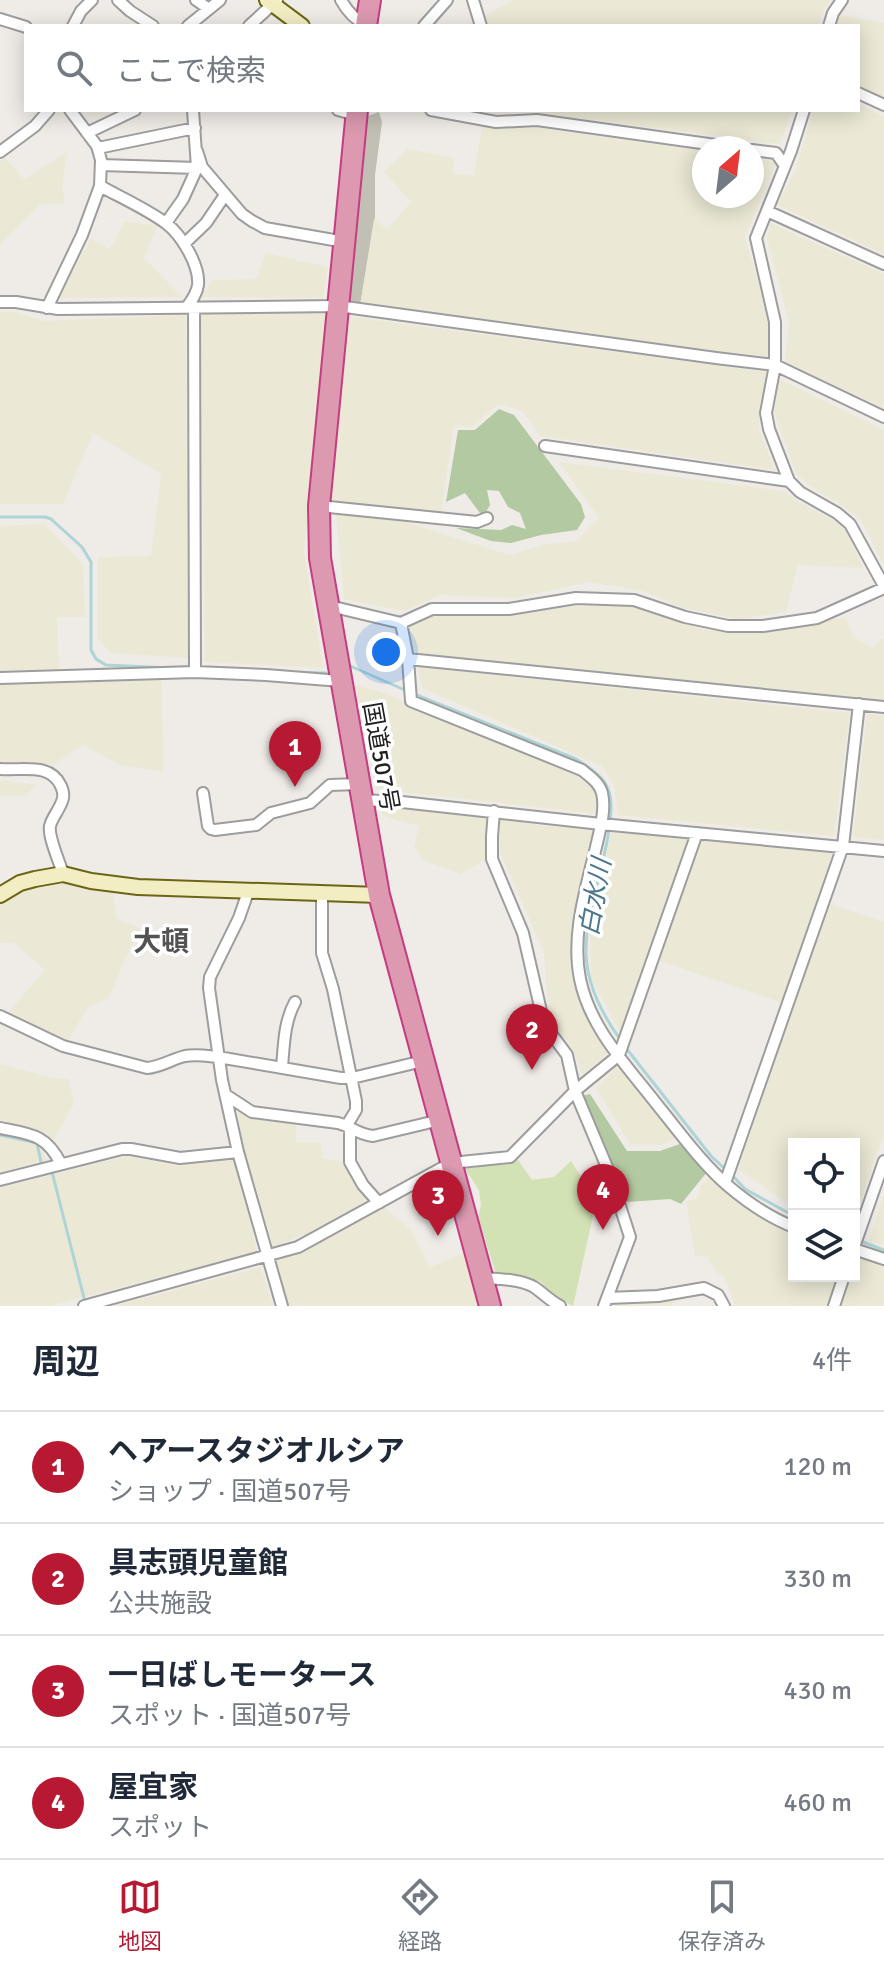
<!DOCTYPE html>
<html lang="ja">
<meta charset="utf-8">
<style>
body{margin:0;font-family:Signika,"Noto Sans JP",sans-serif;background:#f2f2f3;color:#1f2937}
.controls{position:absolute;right:24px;bottom:24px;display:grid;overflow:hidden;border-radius:0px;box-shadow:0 4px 20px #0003}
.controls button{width:72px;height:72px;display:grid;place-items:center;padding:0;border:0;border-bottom:2px solid #e0e1e3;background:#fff;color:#1f2937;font:40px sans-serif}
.compass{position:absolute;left:692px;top:136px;width:72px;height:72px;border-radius:50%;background:#fff;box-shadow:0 4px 20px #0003;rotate:28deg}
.you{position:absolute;left:386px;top:652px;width:28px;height:28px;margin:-20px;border:6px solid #fff;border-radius:50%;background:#1a73e8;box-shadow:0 0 0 12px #1a73e833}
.badge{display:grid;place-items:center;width:52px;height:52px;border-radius:50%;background:#b61931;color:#fff;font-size:26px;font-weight:700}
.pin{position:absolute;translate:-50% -66px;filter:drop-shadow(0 2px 4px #0008)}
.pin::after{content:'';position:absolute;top:42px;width:28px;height:24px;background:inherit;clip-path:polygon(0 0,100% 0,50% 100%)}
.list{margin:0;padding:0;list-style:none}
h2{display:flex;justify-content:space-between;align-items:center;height:104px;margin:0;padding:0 32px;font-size:34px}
h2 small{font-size:26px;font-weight:400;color:#747a83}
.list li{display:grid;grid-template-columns:52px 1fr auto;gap:24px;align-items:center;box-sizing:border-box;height:112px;padding:0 32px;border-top:2px solid #e0e1e3}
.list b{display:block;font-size:30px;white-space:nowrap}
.list p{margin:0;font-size:26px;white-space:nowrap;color:#747a83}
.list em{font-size:26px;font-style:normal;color:#747a83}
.icon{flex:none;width:44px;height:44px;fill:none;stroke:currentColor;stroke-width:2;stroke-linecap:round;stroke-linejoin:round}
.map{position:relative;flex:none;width:884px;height:1306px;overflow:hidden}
.search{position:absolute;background:#fff;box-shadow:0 4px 20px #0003;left:24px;right:24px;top:24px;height:88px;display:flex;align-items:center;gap:20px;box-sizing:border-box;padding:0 28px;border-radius:0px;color:#747a83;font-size:30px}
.sheet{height:552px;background:#fff}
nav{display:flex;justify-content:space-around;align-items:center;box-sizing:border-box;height:112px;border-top:2px solid #e0e1e3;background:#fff;font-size:22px;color:#747a83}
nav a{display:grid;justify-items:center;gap:4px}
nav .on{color:#b61931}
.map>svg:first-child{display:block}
.construction{fill:#c2c0b4}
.farmland{fill:#ebe9d5}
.grass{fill:#d2e2b4}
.forest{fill:#b3c9a1}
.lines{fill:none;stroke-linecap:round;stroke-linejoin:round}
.stream{stroke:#add4d7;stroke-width:3}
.street-casing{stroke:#9d9d9d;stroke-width:14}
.secondary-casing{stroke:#6a6613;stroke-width:18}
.highway-casing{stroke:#c53c80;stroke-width:24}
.street{stroke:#fff;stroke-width:10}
.secondary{stroke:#f2edc2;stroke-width:14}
.highway{stroke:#dc99b0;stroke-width:20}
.labels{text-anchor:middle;stroke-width:7;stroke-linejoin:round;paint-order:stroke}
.street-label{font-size:24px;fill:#202020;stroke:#fff}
.water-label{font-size:26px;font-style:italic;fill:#4c778e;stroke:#fff}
.quarter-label{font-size:28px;font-weight:bold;fill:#535353;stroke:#fff}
</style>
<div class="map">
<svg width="884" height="1306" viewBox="0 0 884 1306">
<rect width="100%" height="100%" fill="#efebe7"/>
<!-- construction -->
<path class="construction" d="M379 112 382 122 375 175V217L360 306 350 305 346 301 365 117Z"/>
<!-- farmland -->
<path class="farmland" d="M513 0H831L824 9 818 26H488L485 16Z
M839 15 884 23V100L858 88V26H835Z
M858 104 884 116V254L777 205 795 172 813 110H858Z
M536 110H792L780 144 539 113Z
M482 127 537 128 704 151V196H752V158L769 160 776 164 745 237 769 323V357L360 306 374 219 387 229 411 202 384 172 408 149 454 158 453 173 474 176Z
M67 152 62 186 65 204H41L0 245V161L4 157 24 179Z
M125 221 157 226 144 258 182 297 59 298 91 238 110 249Z
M770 223 884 274V408L785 362 789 322 767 239Z
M266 253 328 267 323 298 201 297 212 280 256 279Z
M319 309 328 317 304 552 323 668 205 662 200 313Z
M11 311 44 321 186 315 188 658 111 653 98 639V557L151 556 161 474 93 433 63 504H0V312Z
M345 316 766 372 758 427 775 470 540 436 522 411 498 404 472 427 454 425 441 512 326 503Z
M779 379 884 430V566L863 523 846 508 808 485 796 473 774 413Z
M559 462 783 491 799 502 844 526 863 568 798 565 786 612 739 619 683 608 643 591 588 582 517 598 440 595 404 611 344 599 336 512 409 523 509 555 543 545 576 541 599 518Z
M44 524 83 564 85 617H57L59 669 0 671V526Z
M575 606H630L661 614 703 630 759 632 819 623 845 617 853 636 872 648 884 638V703L413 653 407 627 433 615 509 616Z
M418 667 850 713 834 836 618 815 614 786 602 766 422 688Z
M162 677 163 772 120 765 83 745 52 765 0 763V684Z
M355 685 389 694 417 709 582 777 595 792 598 814 376 789Z
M867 714 884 716V840L853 837Z
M0 780 36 785 25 796H0Z
M380 807 486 816 485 860 460 874 423 860 414 847 419 826 383 816Z
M500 818 535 825 594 830 572 939 574 986 597 1032 611 1050 582 1075 573 1049 553 1021 547 994 544 952 500 853Z
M611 833 690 837 620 1033 591 978 590 928Z
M701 840 833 853 782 1003 660 961Z
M64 881 113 891 116 918 141 929 123 963 109 998 88 1007 67 1042 7 1014 45 970 14 943H0V904L28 887Z
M830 904 884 922V1135L854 1218V1144H794V1208L738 1169Z
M621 1063 677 1137 662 1145 630 1144 596 1088Z
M0 1064 54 1078 69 1079 74 1104 52 1143 47 1133 0 1122Z
M237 1108 249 1118 296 1125V1142H320L323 1158 345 1162 367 1200 322 1229 273 1246 243 1145Z
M0 1136 40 1146 47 1160 0 1172Z
M127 1156 176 1166 235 1156 257 1252 49 1306H0V1188Z
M711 1175 748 1209 780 1228 794 1233V1276H838L827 1306H735L725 1277 716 1272 708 1257 695 1256 686 1201 697 1199 701 1185Z
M884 1193V1245L869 1241Z
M384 1207 411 1230 430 1267 467 1252 481 1306H287L273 1261 326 1240Z
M857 1255 884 1264V1306H840L850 1276H854V1263Z
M261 1267 273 1306H114Z
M671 1300 673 1306H611L613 1301Z"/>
<!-- grass -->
<path class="grass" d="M518 1160 532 1180 554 1177 571 1161 587 1186 604 1185 611 1201H592L593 1216 573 1306 555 1296 540 1281 496 1273 478 1218 481 1205 479 1190 465 1169Z"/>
<!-- forest -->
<path class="forest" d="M499 409 514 415 581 504 585 517 577 530 541 535 511 543 491 541 456 528 501 530 512 525 526 529 520 513 508 507 499 491 487 490 490 505 483 517 465 493 446 502 458 430H475Z
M590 1094 627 1151H660L680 1144 707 1172 681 1204 670 1199 627 1202 581 1096Z"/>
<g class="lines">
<!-- stream -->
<path class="stream" d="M0 517H45L51 519 82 547 91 562V650L96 659 106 665 170 668
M348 665 407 691
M285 672 326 673
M414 694 576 759C604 776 615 787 610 821
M609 829C604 869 586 909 586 951 586 985 603 1016 622 1042
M626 1048 711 1156 725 1169
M0 1135 37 1143 41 1162
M52 1172 84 1298
M731 1174 745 1189 794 1216
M858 1240 884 1250"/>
<defs>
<path id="street" d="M118 0 130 11 153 26
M196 0 209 9
M341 0C347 11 354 19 366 25
M473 0 481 26
M0 19 26 27
M73 26 81 11 92 0
M188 26 220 0
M249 26 277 0
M424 26 447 0
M829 26 833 13 842 0
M858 93 884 105
M338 110 356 115
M431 110 496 122 537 120 737 148
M804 110 791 151 756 238 775 322V365L766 413 769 429 789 481 800 492 837 513 850 524 884 586
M87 133 135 110
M98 148 195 128
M752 150 776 153 785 166
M197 151 202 167 242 214 252 221 265 228 345 242
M0 152 35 126 49 110
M101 165 197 168
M100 186C122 198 147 209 167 224 181 235 200 265 198 285 197 293 192 300 187 307
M767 211 884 264
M166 223 183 199 197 168 193 110
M184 244 206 223 225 195
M0 302H16L58 309 338 306 716 358 775 365 884 417
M194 307 195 672
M47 308 82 235 100 186 101 160 97 146 70 110
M545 446 789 481
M319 506 477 522 487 518
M327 608H338L401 623 432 609H509L576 598 634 600 685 617 728 626H763L817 618 884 588
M401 623 408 659 411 701 582 770C590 777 599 782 602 793 606 809 600 830 596 847 586 889 571 935 580 979 590 1029 629 1068 659 1107 681 1134 701 1162 727 1185 747 1202 770 1218 794 1227
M408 659 884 707
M0 678 195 672 266 675 341 681
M0 769C22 771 50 762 61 786 63 792 64 792 63 798 61 808 52 817 50 826 48 837 60 863 63 874
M203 793 208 826 211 829 215 830 256 825 271 813 310 803 330 785 359 784
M362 800 402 802 601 824 884 851
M494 811 492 836V859L523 933 544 1024 567 1055 575 1091 609 1172 630 1237 604 1306
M248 892 239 918 210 977 209 988 222 1080 238 1152 282 1306
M322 894V953L333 989 356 1101V1110L347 1125
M0 1016 63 1046 147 1068C161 1067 172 1059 185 1056 196 1054 208 1056 218 1057L341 1078H352L423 1061
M282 1067C284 1045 284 1022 295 1002
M226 1095 252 1112 338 1123C353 1127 356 1134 373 1136L440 1120
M350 1127V1162L363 1185 379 1203
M0 1128C30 1134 46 1134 61 1164
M0 1180 122 1149H131L180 1158 238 1152
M725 1183 843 846 859 704
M854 1247 884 1161
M854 1249 884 1259
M482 1278C498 1279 520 1279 534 1287 543 1293 549 1300 560 1306
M607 1298 658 1296 704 1288 718 1295 724 1306
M84 1306 298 1247 451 1163 510 1157 575 1091 619 1055 697 833
M834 1306 844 1276"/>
<path id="secondary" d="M267 0 302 26
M0 895 20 883 35 879 63 874 91 881 138 887 379 895"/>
<path id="highway" d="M366 26 370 0
M357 110 319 506 320 558 379 895 490 1306"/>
</defs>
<!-- street casing -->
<use href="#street" class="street-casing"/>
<!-- secondary casing -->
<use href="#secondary" class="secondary-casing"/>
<!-- highway casing -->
<use href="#highway" class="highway-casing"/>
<!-- street -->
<use href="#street" class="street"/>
<!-- secondary -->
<use href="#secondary" class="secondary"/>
<!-- highway -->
<use href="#highway" class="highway"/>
</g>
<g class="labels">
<!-- street labels -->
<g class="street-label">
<text transform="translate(381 757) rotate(80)" y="8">国道507号</text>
</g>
<!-- water labels -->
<g class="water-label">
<text transform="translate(595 897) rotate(-80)" y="9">白水川</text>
</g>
<!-- quarter labels -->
<g class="quarter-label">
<text x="161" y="951">大頓</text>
</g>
</g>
</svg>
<div class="controls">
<button><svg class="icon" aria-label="locate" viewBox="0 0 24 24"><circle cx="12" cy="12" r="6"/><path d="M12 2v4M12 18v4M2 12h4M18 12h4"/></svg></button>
<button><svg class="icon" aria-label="layers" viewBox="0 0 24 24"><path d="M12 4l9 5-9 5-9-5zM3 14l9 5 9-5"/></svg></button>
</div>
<svg class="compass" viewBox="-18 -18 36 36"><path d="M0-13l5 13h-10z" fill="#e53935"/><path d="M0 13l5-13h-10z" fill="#747a83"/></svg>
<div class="you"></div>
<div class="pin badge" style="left:295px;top:787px">1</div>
<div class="pin badge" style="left:532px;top:1070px">2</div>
<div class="pin badge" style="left:438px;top:1236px">3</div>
<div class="pin badge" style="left:603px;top:1230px">4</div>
<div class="search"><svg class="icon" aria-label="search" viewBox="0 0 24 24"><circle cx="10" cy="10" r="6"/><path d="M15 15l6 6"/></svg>ここで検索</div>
</div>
<section class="sheet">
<h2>周辺<small>4件</small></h2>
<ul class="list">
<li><span class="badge">1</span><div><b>ヘアースタジオルシア</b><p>ショップ · 国道507号</p></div><em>120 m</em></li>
<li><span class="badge">2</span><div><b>具志頭児童館</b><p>公共施設</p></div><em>330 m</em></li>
<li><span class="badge">3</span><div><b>一日ばしモータース</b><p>スポット · 国道507号</p></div><em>430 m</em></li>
<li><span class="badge">4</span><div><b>屋宜家</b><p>スポット</p></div><em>460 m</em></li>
</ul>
</section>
<nav>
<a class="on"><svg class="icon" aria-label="map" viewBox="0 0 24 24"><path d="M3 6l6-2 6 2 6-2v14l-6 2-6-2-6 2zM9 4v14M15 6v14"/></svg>地図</a>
<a><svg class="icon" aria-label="directions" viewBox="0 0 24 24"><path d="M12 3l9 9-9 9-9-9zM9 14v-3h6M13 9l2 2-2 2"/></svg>経路</a>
<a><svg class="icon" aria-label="saved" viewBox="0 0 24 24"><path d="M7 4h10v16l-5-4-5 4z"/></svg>保存済み</a>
</nav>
